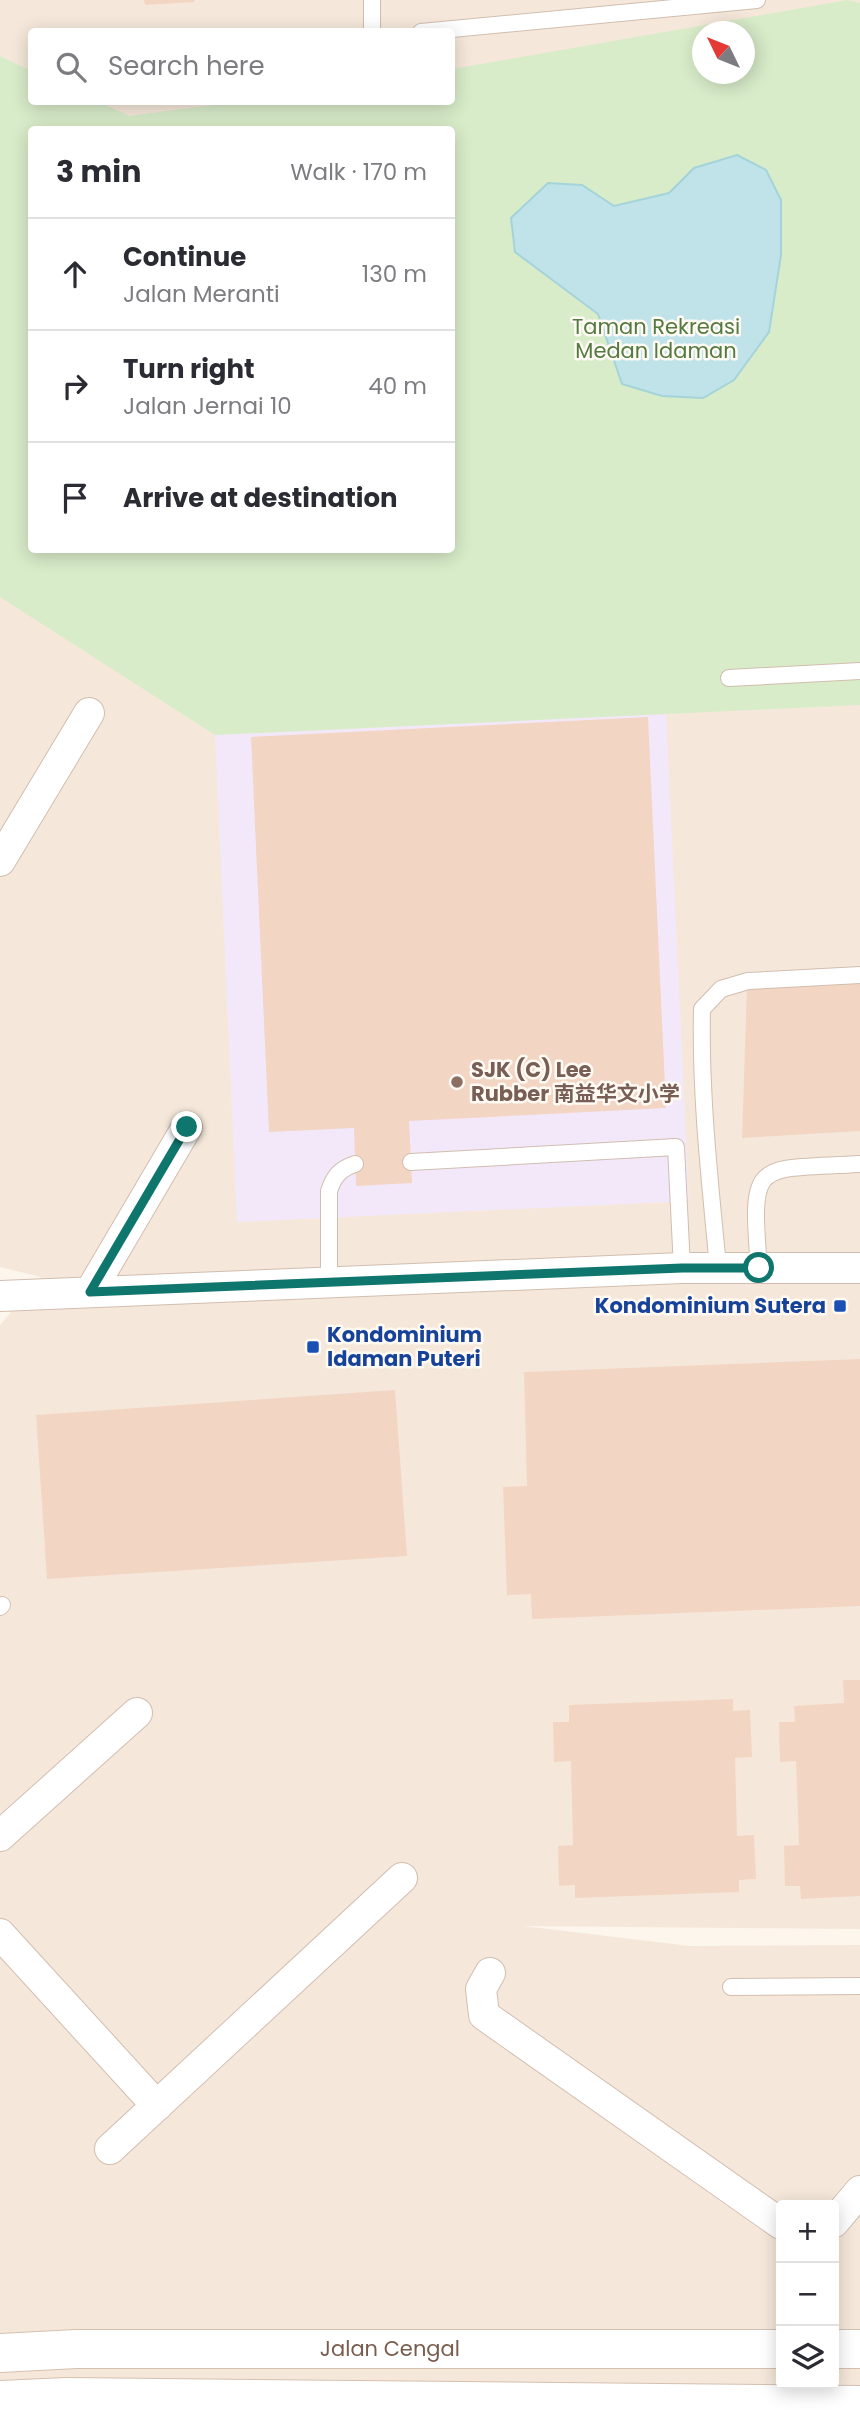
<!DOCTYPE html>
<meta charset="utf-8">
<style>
body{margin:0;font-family:Poppins,"Noto Sans SC",sans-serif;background:#f7f7f7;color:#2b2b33}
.controls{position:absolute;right:21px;bottom:21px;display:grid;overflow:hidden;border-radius:7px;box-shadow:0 4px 18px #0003}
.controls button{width:63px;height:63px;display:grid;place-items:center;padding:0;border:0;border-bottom:2px solid #e1e1e2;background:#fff;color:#2b2b33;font:35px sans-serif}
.compass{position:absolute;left:692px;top:21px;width:63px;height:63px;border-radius:50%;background:#fff;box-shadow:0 4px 18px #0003;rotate:313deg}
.stop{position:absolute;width:21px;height:21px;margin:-16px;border:5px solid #0f766e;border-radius:50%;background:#fff}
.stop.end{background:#0f766e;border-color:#fff;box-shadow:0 2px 7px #0008}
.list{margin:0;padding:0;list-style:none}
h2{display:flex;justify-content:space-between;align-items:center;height:91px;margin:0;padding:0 28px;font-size:30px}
h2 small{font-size:23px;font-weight:400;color:#7c7c81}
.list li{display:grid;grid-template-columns:46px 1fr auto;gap:21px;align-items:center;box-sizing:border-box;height:112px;padding:0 28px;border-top:2px solid #e1e1e2}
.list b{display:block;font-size:26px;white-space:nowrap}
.list p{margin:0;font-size:23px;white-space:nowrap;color:#7c7c81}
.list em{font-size:23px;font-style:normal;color:#7c7c81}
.icon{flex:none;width:38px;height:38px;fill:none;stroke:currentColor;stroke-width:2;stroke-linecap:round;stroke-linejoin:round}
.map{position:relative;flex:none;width:860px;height:2410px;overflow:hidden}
.search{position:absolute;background:#fff;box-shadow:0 4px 18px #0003;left:28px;top:28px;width:427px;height:77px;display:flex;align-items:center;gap:18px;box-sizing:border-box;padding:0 24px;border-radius:7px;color:#7c7c81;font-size:26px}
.panel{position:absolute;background:#fff;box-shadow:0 4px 18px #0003;left:28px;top:126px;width:427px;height:427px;border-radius:7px}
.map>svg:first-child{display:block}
.residential{fill:#f5e8da;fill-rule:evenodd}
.education{fill:#f3e8fa}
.green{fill:#d8ecc9;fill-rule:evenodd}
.water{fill:#bfe3e8;stroke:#a5d3da;stroke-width:2}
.building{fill:#f3d5c3}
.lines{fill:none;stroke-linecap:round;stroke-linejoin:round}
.lane-casing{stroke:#d1beb0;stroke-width:18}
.street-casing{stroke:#d1beb0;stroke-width:32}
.secondary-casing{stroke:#d6c0b0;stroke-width:40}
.lane{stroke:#fff;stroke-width:16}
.street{stroke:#fff;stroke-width:30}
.secondary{stroke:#fff;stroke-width:38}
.route{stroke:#0f766e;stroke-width:9}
.education-dot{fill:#8d6e63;stroke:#fffaf3;stroke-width:2.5}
.transit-dot{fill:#1a4fb4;stroke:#fffaf3;stroke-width:2.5}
.labels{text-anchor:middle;stroke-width:5;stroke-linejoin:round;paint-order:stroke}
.park-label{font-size:21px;fill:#537a41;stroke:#fffaf3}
.education-label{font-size:21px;font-weight:bold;fill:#785e54;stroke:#fffaf3;text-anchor:start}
.transit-label{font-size:21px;font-weight:bold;fill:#164399;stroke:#fffaf3;text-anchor:end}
.street-label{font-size:21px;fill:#7a5c4d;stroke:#fffaf3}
</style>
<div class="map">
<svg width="860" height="2410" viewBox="0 0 860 2410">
<rect width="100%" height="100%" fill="#fdf6ec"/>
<!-- residential -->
<path class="residential" d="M0 0H860V1929L524 1926 690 1946 860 1945V2410H0V1325L41 1277 0 1267ZM32 32H452V102H32ZM702 32H744V74H702ZM32 130H452V550H32ZM781 2205H834V2384H781Z"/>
<!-- education -->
<path class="education" d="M666 714 689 1201 237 1222 215 735Z"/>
<!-- green -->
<path class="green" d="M848 0 860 3V705L215 735 0 597V56L31 71 32 102H99L129 116 237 102H452V69ZM702 32H744V74H702ZM32 130H452V550H32Z"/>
<!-- water -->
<path class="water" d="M737 155 766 170 781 200V255L769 332 734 380 703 398 662 396 622 384 598 314 515 252 511 218 548 183 582 185 614 206 669 193 694 168Z"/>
<!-- building -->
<path class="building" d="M144 0H194L195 2 145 5Z
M648 717 666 1108 409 1121 412 1183 356 1186 354 1128 269 1132 251 737Z
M860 980V1131L742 1138 747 987Z
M860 1359V1606L532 1619 531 1594 507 1595 503 1487 527 1486 524 1372Z
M395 1390 407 1556 47 1579 36 1415Z
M843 1680H860V1896L801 1899 800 1886H785L784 1846 799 1845 796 1761 780 1762 779 1722H795L794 1706 844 1703Z
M733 1699V1711L750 1710 752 1757 735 1758 737 1836 754 1835 756 1879 739 1880V1892L575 1898V1885L559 1886 558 1846 573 1845 571 1761 554 1762 553 1722H569V1705Z"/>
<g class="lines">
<defs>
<path id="lane" d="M372 0V32
M421 32 757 0
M729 678 860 671
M411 1162 676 1147 682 1268
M718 1267C710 1182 700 1095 702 1009L721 989 748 981 860 975
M759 1268C750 1157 755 1170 860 1164
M329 1284V1191C334 1176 340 1169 355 1164
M0 1607 2 1605
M731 1987 860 1986"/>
<path id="street" d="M0 861 89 713
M90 1292 187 1127
M0 1296 682 1268H860
M0 1836 137 1713
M0 1934 157 2106
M490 1973 481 1989 484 2015 781 2224
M110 2149 402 1878
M834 2222 860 2191"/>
<g id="secondary">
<path d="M834 2349H860"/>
<path id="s1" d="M0 2353 76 2349H781"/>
<path d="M0 2400 66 2397 860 2405"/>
</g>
</defs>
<!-- lane casing -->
<use href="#lane" class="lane-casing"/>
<!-- street casing -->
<use href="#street" class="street-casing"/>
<!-- secondary casing -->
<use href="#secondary" class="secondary-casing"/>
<!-- lane -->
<use href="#lane" class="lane"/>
<!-- street -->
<use href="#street" class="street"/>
<!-- secondary -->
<use href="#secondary" class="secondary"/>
</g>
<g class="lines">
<!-- route -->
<path class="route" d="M187 1127 90 1292 682 1268H759"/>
</g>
<!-- markers -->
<circle class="education-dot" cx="457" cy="1082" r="7"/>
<g class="transit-dot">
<rect x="833" y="1299" width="14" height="14" rx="3.5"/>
<rect x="306" y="1340" width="14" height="14" rx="3.5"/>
</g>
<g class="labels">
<!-- park labels -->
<g class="park-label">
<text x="656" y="334">Taman Rekreasi<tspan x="656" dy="24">Medan Idaman</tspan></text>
</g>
<!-- education labels -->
<g class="education-label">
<text x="471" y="1077">SJK (C) Lee<tspan x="471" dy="24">Rubber 南益华文小学</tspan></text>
</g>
<!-- transit labels -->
<g class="transit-label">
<text x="826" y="1313">Kondominium Sutera</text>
<text x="327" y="1342" text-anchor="start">Kondominium<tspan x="327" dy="24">Idaman Puteri</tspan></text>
</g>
<!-- street labels -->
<g class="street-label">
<text dy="7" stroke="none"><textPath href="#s1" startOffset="390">Jalan Cengal</textPath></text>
</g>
</g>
</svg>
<div class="controls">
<button>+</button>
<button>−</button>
<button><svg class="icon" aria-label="layers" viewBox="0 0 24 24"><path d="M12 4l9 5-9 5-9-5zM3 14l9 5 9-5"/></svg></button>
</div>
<svg class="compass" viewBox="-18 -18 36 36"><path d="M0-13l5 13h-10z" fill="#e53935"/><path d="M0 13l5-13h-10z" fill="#7c7c81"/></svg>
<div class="stop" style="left:759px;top:1268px"></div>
<div class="stop end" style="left:187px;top:1127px"></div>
<div class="search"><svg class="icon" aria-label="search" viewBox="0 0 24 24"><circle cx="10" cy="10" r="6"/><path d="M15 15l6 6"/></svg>Search here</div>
<section class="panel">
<h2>3 min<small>Walk · 170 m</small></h2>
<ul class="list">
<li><svg class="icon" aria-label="ahead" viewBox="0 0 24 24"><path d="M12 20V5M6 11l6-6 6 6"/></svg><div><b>Continue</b><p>Jalan Meranti</p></div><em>130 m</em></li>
<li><svg class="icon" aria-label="right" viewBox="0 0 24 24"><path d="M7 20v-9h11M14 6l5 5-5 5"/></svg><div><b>Turn right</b><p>Jalan Jernai 10</p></div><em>40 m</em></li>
<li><svg class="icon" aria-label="arrive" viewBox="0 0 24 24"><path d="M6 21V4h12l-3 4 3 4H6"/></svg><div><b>Arrive at destination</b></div></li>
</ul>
</section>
</div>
